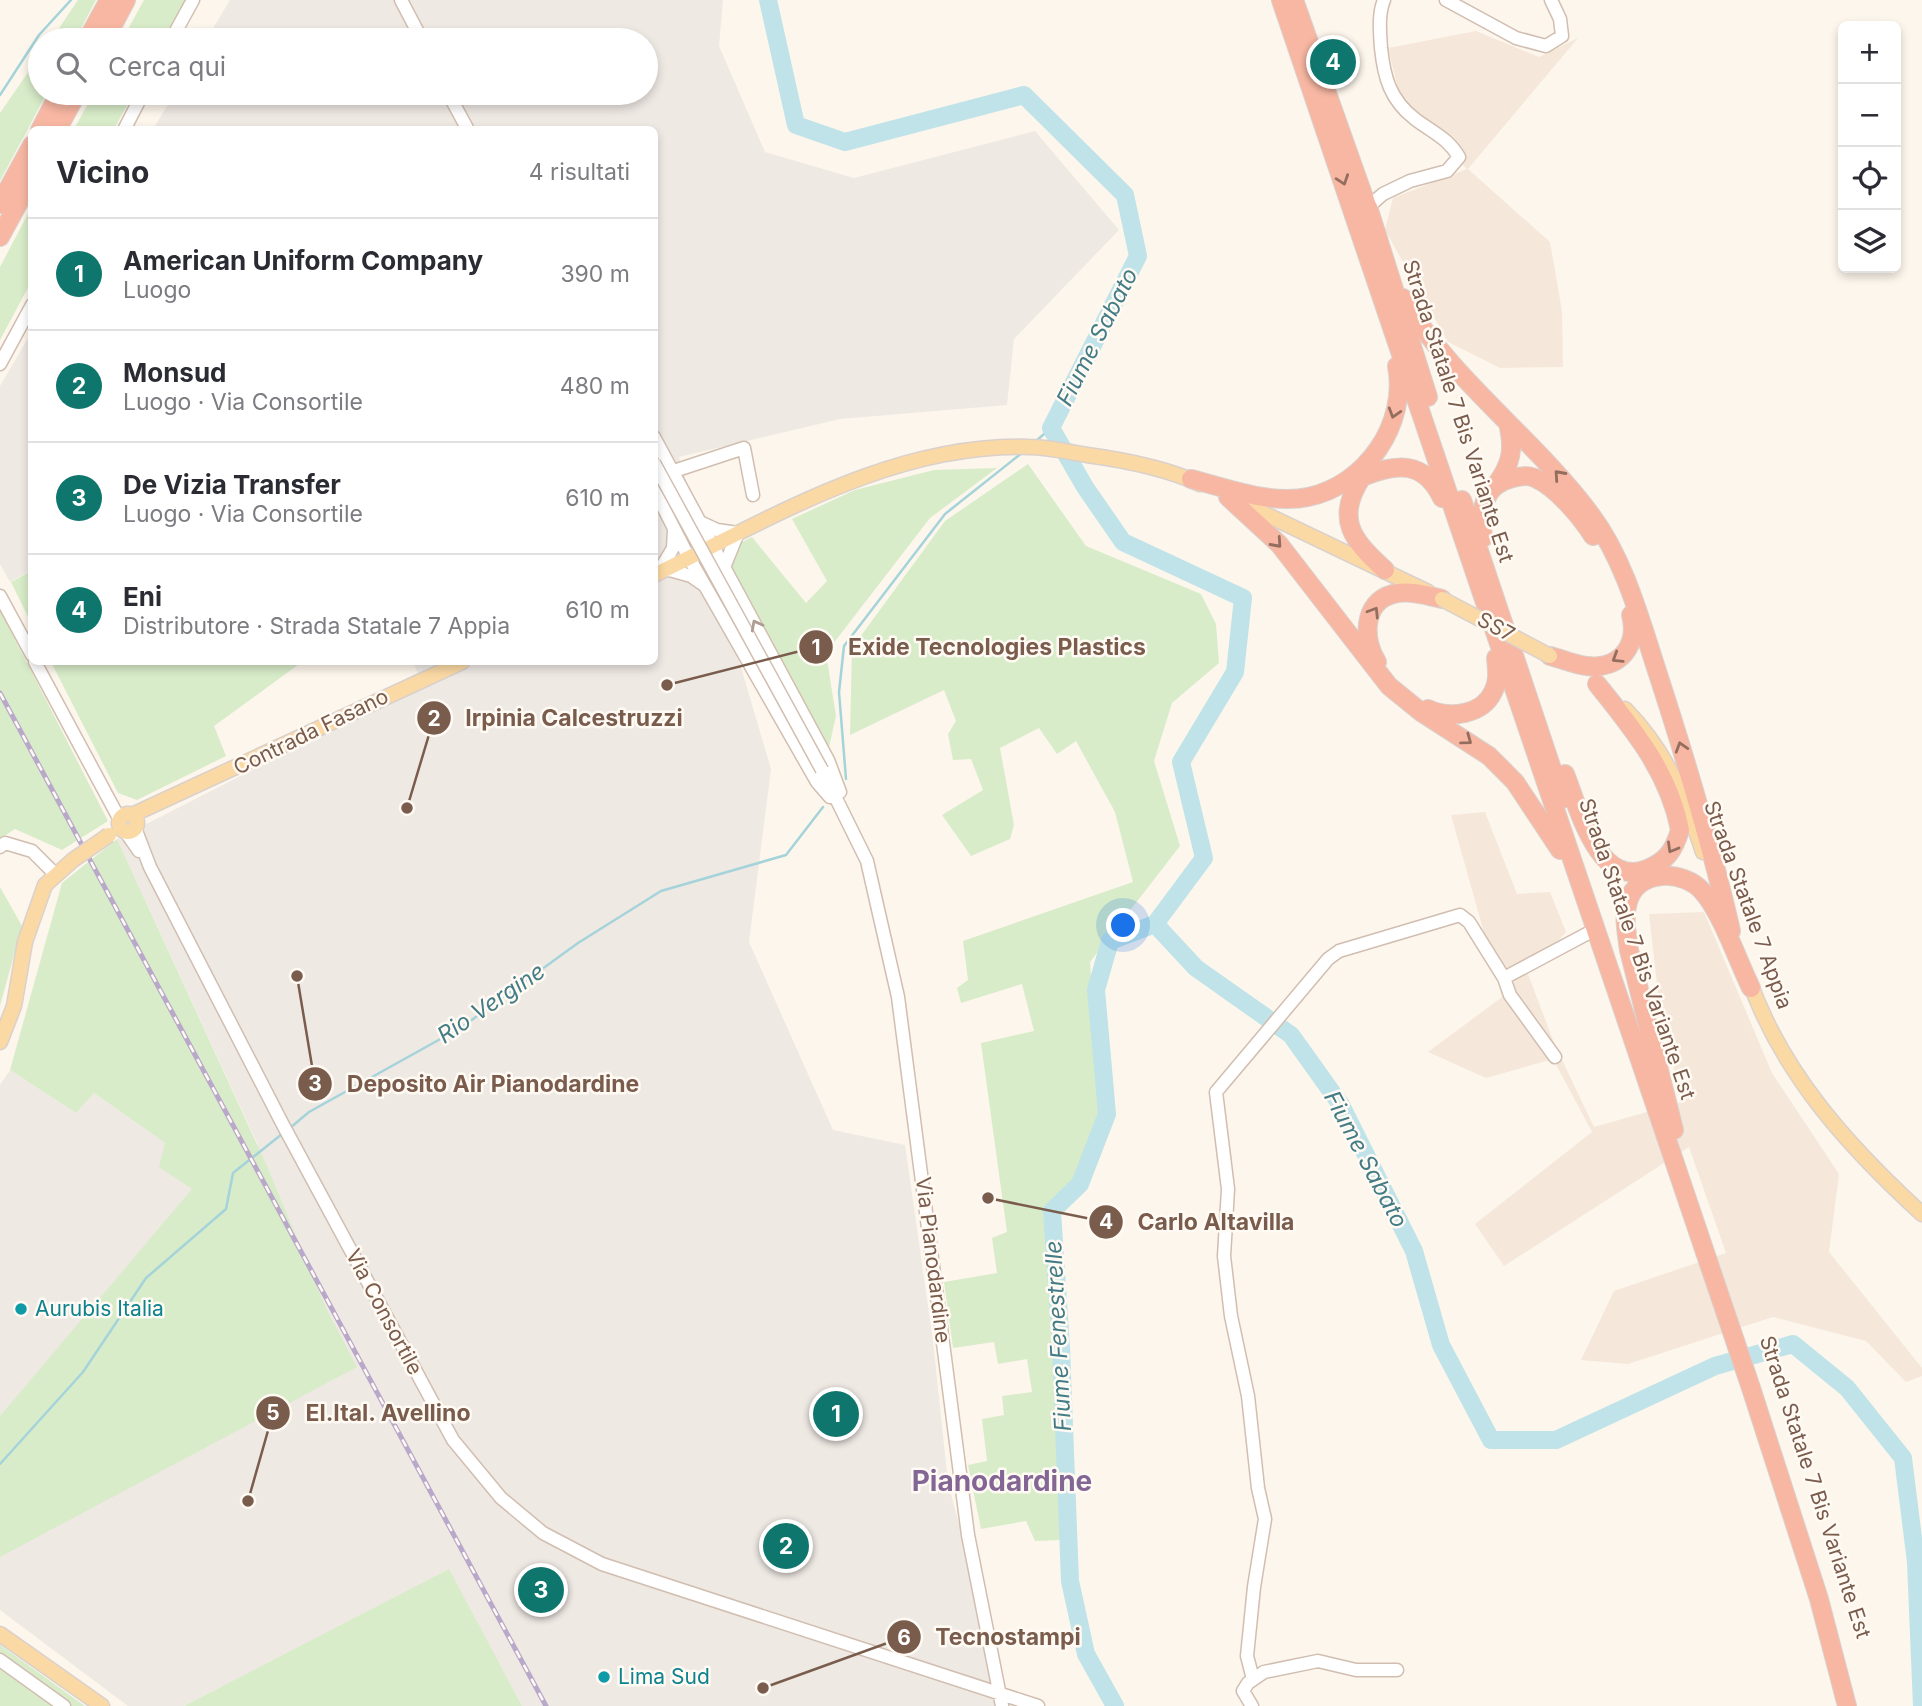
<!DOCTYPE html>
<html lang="it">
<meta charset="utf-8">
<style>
body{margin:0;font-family:Inter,sans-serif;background:#f2f2f3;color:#2b2b33}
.controls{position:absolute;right:21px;top:21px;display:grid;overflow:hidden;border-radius:10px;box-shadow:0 4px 10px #0003}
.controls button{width:63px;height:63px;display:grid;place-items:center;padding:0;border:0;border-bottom:2px solid #e1e1e2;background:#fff;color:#2b2b33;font:35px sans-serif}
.you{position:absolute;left:1124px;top:926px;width:24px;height:24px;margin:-18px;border:5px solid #fff;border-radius:50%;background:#1a73e8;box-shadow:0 0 0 10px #1a73e833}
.badge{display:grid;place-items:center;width:46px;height:46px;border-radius:50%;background:#0f766e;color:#fff;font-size:23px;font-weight:700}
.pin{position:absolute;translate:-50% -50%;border:4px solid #fff;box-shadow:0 2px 7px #0006}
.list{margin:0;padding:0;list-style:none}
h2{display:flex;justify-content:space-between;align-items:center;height:91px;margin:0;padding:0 28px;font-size:30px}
h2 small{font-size:23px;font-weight:400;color:#7c7c81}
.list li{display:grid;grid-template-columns:46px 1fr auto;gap:21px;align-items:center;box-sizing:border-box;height:112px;padding:0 28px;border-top:2px solid #e1e1e2}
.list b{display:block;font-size:26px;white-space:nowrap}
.list p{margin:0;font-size:23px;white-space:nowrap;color:#7c7c81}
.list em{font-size:23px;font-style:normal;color:#7c7c81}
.icon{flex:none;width:38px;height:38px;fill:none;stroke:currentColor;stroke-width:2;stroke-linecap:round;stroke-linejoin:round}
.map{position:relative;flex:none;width:1922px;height:1706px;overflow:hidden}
.search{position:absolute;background:#fff;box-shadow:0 4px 10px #0003;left:28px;top:28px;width:630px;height:77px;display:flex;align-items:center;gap:18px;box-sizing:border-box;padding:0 24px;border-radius:38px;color:#7c7c81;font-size:26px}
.panel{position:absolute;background:#fff;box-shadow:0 4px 10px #0003;left:28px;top:126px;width:630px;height:539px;border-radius:10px}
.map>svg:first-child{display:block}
.residential{fill:#f5e8da}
.industrial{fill:#efe9e4}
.green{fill:#d8ecc9}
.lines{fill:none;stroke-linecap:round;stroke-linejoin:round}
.stream{stroke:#a5d3da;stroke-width:2.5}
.river{stroke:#bfe3e8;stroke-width:18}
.minor-casing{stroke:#d1beb0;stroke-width:15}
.major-casing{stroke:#dad1cd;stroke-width:17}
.highway-casing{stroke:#dad1cd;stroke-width:20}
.minor{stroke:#fff;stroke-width:12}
.major{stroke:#fbd9a5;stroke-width:14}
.highway{stroke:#f7b7a3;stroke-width:18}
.rail-casing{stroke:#b9a8c9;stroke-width:5}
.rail{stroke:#fffaf3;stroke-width:2.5;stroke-dasharray:8;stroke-linecap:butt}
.minor-bridge-casing{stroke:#d1beb0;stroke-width:15;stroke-linecap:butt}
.major-bridge-casing{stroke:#dad1cd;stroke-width:17;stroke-linecap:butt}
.minor-bridge{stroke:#fff;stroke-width:12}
.major-bridge{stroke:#fbd9a5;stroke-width:14}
.oneway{stroke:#936e5e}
.oneway2{stroke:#af9d94}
.culture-dot{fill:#0f9aa8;stroke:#fffaf3;stroke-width:2.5}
.labels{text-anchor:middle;stroke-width:5;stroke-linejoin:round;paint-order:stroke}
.street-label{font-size:21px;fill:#7a5c4d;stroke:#fffaf3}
.culture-label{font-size:21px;fill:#0d838f;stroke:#fffaf3;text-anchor:start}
.water-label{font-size:23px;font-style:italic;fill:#437c86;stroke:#fffaf3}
.district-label{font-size:28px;font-weight:bold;fill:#846695;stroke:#fffaf3}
.leader{fill:none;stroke:#7a5c4d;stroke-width:2.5}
.callout-dot{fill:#7a5c4d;stroke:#fffaf3;stroke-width:2.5}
.mark-label{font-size:21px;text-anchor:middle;font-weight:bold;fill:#fff}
.callout-label{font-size:23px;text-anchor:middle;font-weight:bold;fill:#7a5c4d;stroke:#fffaf3;stroke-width:5;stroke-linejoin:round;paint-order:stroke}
</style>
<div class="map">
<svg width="1922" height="1706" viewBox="0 0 1922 1706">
<rect width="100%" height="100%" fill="#fdf6ec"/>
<!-- residential -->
<path class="residential" d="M1476 31 1539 57 1578 38 1468 169 1550 242 1562 311 1563 367 1500 368 1448 342 1385 230 1393 198 1467 169 1401 101 1388 48Z
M1485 812 1517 894 1550 892 1566 932 1528 974 1554 1043 1594 1127 1682 1102 1660 1010 1649 914 1704 912 1772 1073 1839 1174 1829 1252 1922 1368V1376L1906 1382 1866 1341 1773 1317 1628 1364 1581 1360 1614 1291 1726 1253 1689 1147 1504 1266 1475 1224 1592 1132 1553 1059 1486 1078 1428 1052 1502 997 1451 815Z"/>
<!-- industrial -->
<path class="industrial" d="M230 0H723L719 46 765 152 854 178 1035 131 1119 230 1014 339 1007 405 840 419 679 457 771 769 749 942 833 1130 905 1145 933 1341 948 1483 1005 1697 1031 1706H522L448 1570 184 1706H128L0 1610V1085L10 1070 76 1113 94 1093 165 1143 258 1145 117 839 422 683 413 662H654V130L153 129 175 93H646V40H206Z
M31 333V570L10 582 0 564V386Z"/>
<!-- green -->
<path class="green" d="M78 0H96L75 40H51Z
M144 0H185L163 40H122Z
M40 55V93H47L0 181V113Z
M94 93H134L114 129H74Z
M31 208V282L0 340V267Z
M1028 464 1086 546 1201 594 1216 624 1219 663 1172 703 1154 761 1180 846 1090 962 1101 1113 1079 1175 1048 1208 1061 1540 1035 1541 1026 1521 981 1529 968 1465 987 1461 982 1419 1004 1415 1002 1396 1032 1392 1027 1359 998 1364 994 1342 953 1348 944 1282 997 1273 992 1238 1007 1232 981 1043 1034 1031 1022 984 961 1003 957 988 968 980 963 941 1133 882 1115 812 1076 741 1057 754 1039 728 1000 748 1014 825 1010 839 971 856 942 815 983 790 971 759 953 760 948 734 956 721 944 690 850 735 852 648 945 521Z
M997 468 930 518 826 653 836 716 829 747 732 567 736 545 752 537 806 603 827 581 792 519 855 490 934 470Z
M31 571V623L11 582Z
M0 610 108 821 62 850 15 829 0 839Z
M51 662H302L214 726 226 756 137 800 118 793Z
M117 839 267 1166 326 1308 357 1367 0 1557V1416L192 1189 159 1167 165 1143 94 1093 76 1113 10 1070 62 883Z
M0 887 22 926 0 1006Z
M449 1569 522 1706H184Z
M0 1645 85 1706H0Z"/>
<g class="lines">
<!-- stream -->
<path class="stream" d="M0 95 39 35 71 0
M1036 441 1051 428
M846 779 839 692 844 646 945 514 1023 452
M290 1128 309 1112 462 1027 578 943 661 891 786 855 823 807
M0 1464 83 1372 146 1278 226 1209 233 1173 282 1134"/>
<!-- river -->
<path class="river" d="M768 0 796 125 845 142 1024 95 1125 195 1138 256 1051 428 1085 487 1123 542 1243 598 1235 672 1181 762 1204 858 1155 924 1196 968 1291 1035 1341 1105 1414 1251 1441 1345 1491 1440H1556L1715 1366 1793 1344 1847 1388 1903 1458 1916 1562 1922 1706
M1115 1706 1086 1654 1070 1581 1061 1348 1052 1211 1080 1184 1107 1114 1096 990 1110 941 1155 924"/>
<defs>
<path id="minor" d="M401 0 422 40
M1446 0 1516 38 1546 46 1562 36 1560 19 1551 0
M171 40 193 0
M448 93 468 130
M124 130 143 93
M1368 207 1383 194 1410 181 1447 171 1459 157C1448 138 1432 132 1415 119 1390 100 1384 77 1381 48 1380 33 1378 14 1384 0
M0 364 32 305
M654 437 828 760 840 792
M674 471 744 448 753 495
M654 489 688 556 817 782 830 797
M702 523 717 530 738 533 725 565
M666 569 691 576 704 585
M658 573 673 548 674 529
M0 596 32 655
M35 662 120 820
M822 770 867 861 898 997 968 1535 1002 1706
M135 828 150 867 282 1123 453 1440 501 1498 543 1533 602 1564 1038 1706
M125 831 139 851
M0 847 5 843 32 851 55 874
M1504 978 1510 995 1555 1057
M0 1660 64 1706
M1253 1679 1247 1656 1254 1587 1265 1519 1258 1488 1248 1396 1231 1316 1224 1256 1228 1189 1216 1092 1328 959 1339 951 1460 915 1469 922 1504 978 1594 930
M1252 1706 1243 1691 1248 1683 1264 1672 1318 1661 1356 1670H1397"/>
<path id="major" d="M1238 501 1428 592
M654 575C772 518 893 443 1029 447 1048 447 1068 452 1087 455 1124 460 1166 468 1200 484
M1625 709C1666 751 1685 797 1703 852
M119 823a9 9 0 1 1 18 0a9 9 0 1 1-18 0Z
M132 815 462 662
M1749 980C1783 1075 1849 1147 1922 1214
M0 1042 14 1006 25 942 45 885 73 860
M0 1634 102 1706"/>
<path id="highway" d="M1281 0 1751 1388 1819 1599 1847 1706
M1294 0 1371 217
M87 40 109 0
M105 40 126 0
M40 130 59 93
M57 130 77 93
M0 204 32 145
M1368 207 1428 397
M0 237 32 178
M1403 298C1452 381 1534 438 1591 515 1624 559 1640 619 1657 671 1685 757 1711 843 1731 931
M1191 479C1227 488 1271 505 1308 497 1366 485 1408 424 1397 366
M1496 485C1512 463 1514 449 1508 423
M1228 497 1279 544 1389 686 1421 712 1489 756 1515 782 1560 850
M1462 500 1562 799
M1483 538C1480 511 1482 485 1513 478 1522 476 1527 475 1535 478 1556 487 1581 517 1593 536
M1385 570C1353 541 1334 519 1362 477 1396 463 1424 460 1442 498
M1550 656C1562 659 1575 665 1587 666 1620 670 1639 645 1631 615
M1377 662C1363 641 1362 602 1393 594 1409 590 1426 595 1442 599
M1428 709C1450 719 1482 715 1493 692 1499 681 1497 669 1496 658
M1565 774C1578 806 1598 889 1647 869 1667 861 1674 850 1680 830 1669 772 1633 729 1597 684
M1674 1130 1629 950C1627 934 1623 917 1628 902 1637 869 1684 869 1703 892 1721 912 1738 961 1751 988"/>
</defs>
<!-- minor casing -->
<use href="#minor" class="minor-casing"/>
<!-- major casing -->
<use href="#major" class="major-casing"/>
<!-- highway casing -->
<use href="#highway" class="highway-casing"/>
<!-- minor -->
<use href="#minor" class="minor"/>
<!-- major -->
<use href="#major" class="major"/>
<!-- highway -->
<use href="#highway" class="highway"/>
<defs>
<path id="rail" d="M0 693 546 1706"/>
</defs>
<!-- rail casing -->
<use href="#rail" class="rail-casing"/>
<!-- rail -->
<use href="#rail" class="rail"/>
<defs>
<path id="minor-bridge" d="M654 463 822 770"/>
<path id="major-bridge" d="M1442 599 1550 656
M73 860 109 835"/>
</defs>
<!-- minor-bridge casing -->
<use href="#minor-bridge" class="minor-bridge-casing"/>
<!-- major-bridge casing -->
<use href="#major-bridge" class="major-bridge-casing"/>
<!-- minor-bridge -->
<use href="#minor-bridge" class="minor-bridge"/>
<!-- major-bridge -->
<use href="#major-bridge" class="major-bridge"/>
</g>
<!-- one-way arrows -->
<defs><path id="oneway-chevron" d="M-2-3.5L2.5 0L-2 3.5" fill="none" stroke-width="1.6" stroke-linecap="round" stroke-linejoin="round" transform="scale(1.75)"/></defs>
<g class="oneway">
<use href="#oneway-chevron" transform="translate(1343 180) rotate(71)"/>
<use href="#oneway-chevron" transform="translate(1394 413) rotate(107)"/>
<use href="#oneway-chevron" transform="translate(1559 475) rotate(-132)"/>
<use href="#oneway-chevron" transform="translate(1277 543) rotate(48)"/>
<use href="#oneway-chevron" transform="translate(1374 612) rotate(-58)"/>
<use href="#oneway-chevron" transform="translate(1617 658) rotate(148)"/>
<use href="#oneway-chevron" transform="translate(1467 740) rotate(36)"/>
<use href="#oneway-chevron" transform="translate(1681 747) rotate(-107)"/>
<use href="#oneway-chevron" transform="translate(1672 848) rotate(120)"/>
</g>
<use class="oneway2" href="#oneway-chevron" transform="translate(756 625) rotate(-118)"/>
<!-- markers -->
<g class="culture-dot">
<circle cx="21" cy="1309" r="7"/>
<circle cx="604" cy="1677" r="7"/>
</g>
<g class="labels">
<!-- street labels -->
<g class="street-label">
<text transform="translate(1458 411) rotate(72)" y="7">Strada Statale 7 Bis Variante Est</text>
<text transform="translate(1496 627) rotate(28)" y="7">SS7</text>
<text transform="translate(311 732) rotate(-26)" y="7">Contrada Fasano</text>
<text transform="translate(1748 905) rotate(70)" y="7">Strada Statale 7 Appia</text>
<text transform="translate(1637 949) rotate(71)" y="7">Strada Statale 7 Bis Variante Est</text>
<text transform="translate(933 1260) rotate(83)" y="7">Via Pianodardine</text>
<text transform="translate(384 1312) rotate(62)" y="7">Via Consortile</text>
<text transform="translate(1815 1487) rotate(72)" y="7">Strada Statale 7 Bis Variante Est</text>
</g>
<!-- culture labels -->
<g class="culture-label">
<text x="35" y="1316">Aurubis Italia</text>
<text x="618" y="1684">Lima Sud</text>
</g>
<!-- water labels -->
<g class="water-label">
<text transform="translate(1097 337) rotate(-63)" y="8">Fiume Sabato</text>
<text transform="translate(491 1003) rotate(-34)" y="8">Rio Vergine</text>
<text transform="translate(1366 1159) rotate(62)" y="8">Fiume Sabato</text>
<text transform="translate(1058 1336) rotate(-93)" y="8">Fiume Fenestrelle</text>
</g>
<!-- district labels -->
<g class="district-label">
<text x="1002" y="1491">Pianodardine</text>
</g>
</g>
<!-- callouts -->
<path class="leader" d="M667 685L816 647M407 808L434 718M297 976L315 1084M988 1198L1106 1222M248 1501L273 1413M763 1688L904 1637"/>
<g class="callout-dot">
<circle cx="667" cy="685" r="7"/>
<circle cx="407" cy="808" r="7"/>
<circle cx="297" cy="976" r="7"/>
<circle cx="988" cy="1198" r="7"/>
<circle cx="248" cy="1501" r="7"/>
<circle cx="763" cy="1688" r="7"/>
<circle cx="816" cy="647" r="18"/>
<circle cx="434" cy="718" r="18"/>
<circle cx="315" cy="1084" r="18"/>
<circle cx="1106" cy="1222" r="18"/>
<circle cx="273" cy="1413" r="18"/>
<circle cx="904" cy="1637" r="18"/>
</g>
<g class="mark-label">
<text x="816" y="655">1</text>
<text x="434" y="726">2</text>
<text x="315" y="1091">3</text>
<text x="1106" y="1229">4</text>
<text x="273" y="1420">5</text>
<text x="904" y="1645">6</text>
</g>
<g class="callout-label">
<text x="997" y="655">Exide Tecnologies Plastics</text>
<text x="574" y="726">Irpinia Calcestruzzi</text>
<text x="493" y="1092">Deposito Air Pianodardine</text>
<text x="1216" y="1230">Carlo Altavilla</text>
<text x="388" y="1421">El.Ital. Avellino</text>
<text x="1008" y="1645">Tecnostampi</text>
</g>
</svg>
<div class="controls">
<button>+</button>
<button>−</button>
<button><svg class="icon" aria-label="locate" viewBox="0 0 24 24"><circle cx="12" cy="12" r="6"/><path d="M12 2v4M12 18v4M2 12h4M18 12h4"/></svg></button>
<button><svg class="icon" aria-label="layers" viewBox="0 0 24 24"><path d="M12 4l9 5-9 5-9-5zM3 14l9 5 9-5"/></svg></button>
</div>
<div class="you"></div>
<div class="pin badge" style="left:836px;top:1414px">1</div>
<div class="pin badge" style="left:786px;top:1546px">2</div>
<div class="pin badge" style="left:541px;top:1590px">3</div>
<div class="pin badge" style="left:1333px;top:62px">4</div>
<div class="search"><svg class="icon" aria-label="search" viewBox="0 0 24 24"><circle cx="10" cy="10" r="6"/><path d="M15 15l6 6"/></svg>Cerca qui</div>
<section class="panel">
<h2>Vicino<small>4 risultati</small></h2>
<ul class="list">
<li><span class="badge">1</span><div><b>American Uniform Company</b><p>Luogo</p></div><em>390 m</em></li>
<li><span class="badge">2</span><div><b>Monsud</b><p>Luogo · Via Consortile</p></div><em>480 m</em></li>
<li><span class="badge">3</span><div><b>De Vizia Transfer</b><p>Luogo · Via Consortile</p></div><em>610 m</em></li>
<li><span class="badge">4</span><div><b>Eni</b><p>Distributore · Strada Statale 7 Appia</p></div><em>610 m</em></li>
</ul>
</section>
</div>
